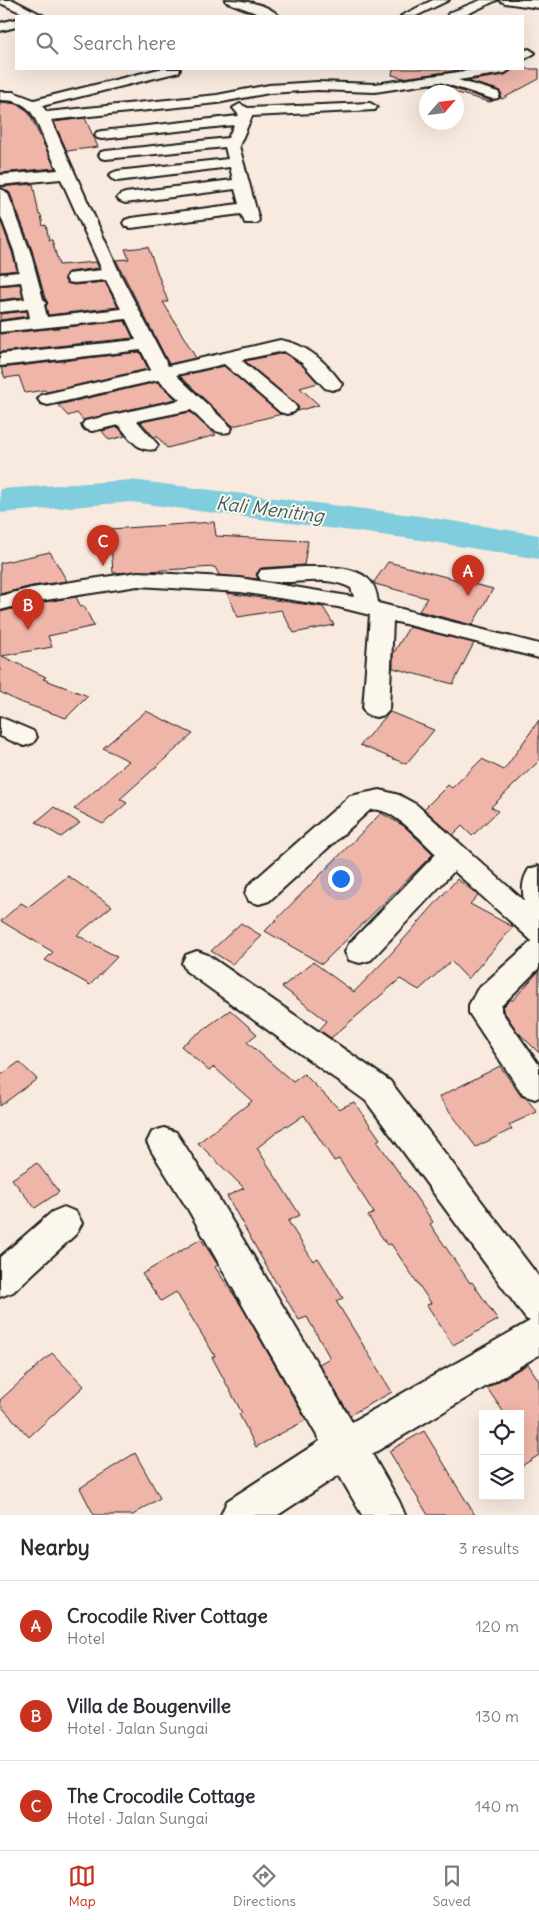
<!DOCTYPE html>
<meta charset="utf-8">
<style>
body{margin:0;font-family:Delius,sans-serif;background:#f7f7f7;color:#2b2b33}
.controls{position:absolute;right:15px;bottom:15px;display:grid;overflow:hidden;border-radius:0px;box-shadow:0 5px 20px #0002}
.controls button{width:45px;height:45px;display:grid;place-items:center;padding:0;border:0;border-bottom:1px solid #e1e1e2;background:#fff;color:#2b2b33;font:25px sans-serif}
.compass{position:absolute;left:419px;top:85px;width:45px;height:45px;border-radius:50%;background:#fff;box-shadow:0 5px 20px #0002;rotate:62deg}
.you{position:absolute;left:340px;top:878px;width:18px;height:18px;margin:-12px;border:4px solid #fff;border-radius:50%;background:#1a73e8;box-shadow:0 0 0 8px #1a73e833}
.badge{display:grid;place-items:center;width:32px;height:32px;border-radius:50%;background:#c8321e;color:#fff;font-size:16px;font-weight:700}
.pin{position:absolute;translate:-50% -41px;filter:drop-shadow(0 1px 2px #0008)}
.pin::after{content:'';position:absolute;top:26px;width:18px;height:15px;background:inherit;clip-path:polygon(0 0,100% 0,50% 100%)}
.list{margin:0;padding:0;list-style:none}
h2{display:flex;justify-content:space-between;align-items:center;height:65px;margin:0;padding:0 20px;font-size:21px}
h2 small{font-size:16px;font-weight:400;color:#7c7c81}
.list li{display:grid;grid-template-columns:32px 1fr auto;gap:15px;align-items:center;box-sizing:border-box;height:90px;padding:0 20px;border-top:1px solid #e1e1e2}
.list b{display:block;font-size:19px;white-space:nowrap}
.list p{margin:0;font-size:16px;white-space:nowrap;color:#7c7c81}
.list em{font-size:16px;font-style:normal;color:#7c7c81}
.icon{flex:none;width:28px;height:28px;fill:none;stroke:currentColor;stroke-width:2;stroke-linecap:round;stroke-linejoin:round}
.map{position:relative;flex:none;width:539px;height:1515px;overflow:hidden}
.search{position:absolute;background:#fff;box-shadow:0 5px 20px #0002;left:15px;right:15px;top:15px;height:55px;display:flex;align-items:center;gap:12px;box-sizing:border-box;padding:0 18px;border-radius:0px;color:#7c7c81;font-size:19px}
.sheet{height:335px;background:#fff}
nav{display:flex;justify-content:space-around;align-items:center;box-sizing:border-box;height:70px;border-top:1px solid #e1e1e2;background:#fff;font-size:14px;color:#7c7c81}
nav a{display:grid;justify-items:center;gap:2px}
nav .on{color:#c8321e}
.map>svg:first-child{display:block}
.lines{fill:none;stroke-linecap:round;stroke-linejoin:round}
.river{fill:#7fcddd;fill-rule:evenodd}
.building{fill:#efb5a9;stroke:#1c1c1c}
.street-casing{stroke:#1c1c1c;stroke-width:4}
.street{fill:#fbf7ec;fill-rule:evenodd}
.labels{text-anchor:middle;stroke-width:4;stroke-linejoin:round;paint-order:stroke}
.water-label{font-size:19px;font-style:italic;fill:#3f5a60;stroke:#fbf7ec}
</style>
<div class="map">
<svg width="539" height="1515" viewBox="0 0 539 1515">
<rect width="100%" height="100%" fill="#f9eadf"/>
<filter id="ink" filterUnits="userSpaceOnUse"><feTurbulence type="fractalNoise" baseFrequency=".02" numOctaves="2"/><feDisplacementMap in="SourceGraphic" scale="10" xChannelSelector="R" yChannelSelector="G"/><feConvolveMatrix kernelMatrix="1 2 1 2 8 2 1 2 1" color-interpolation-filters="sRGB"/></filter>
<g filter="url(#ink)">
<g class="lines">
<!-- river -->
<path class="river" d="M131 480 420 516 539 535V559L420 540 131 502 0 513V489Z"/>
</g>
<!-- building -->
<path class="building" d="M393 69H468L403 78 392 75Z
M513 69H539V79L502 99 500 98 502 94 499 90 467 81 505 75Z
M440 84 492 101H493L489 102 430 85Z
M0 102 17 104 28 111 55 168 0 173Z
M85 118 98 147 67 151 54 122Z
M33 184 39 215H41L43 226 46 225 49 240H52L59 265 96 262 99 268 68 272 64 277 66 283 74 285 105 282 118 307 48 315 46 306 48 303 45 298 32 250 10 193 0 187Z
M0 219 12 252 17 270 0 272Z
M148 247 168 302H163L196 358 169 364 116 260 129 259 125 249Z
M20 284 23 297 0 300V286Z
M27 311 28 316 0 320V314Z
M125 321 133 338 0 352V334Z
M140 352 148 369 47 392 45 390 25 393 19 376 5 378 1 368Z
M284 353 301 364 318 383 300 388 319 405 297 411 299 408 295 403 245 361Z
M224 366 279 413 282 414 233 426 180 376Z
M157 382 176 399 83 420 77 413 68 416 58 405Z
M190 412 216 435 167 448 157 436 154 437 141 422Z
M118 427 125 436 109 440 102 431Z
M214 522 216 536 308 541 304 565 261 568 256 574 258 579 219 575 215 567 113 573 110 529Z
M50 552 67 581 32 586 0 594V563Z
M388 562 493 589 472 625 419 611 427 598 375 584 374 582Z
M227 593 323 607 334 625 294 633 281 610 238 617Z
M76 597 81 607 84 606 94 626 48 636 52 647 2 656 46 677 43 679 88 696 66 718 17 701 0 692V612L32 604Z
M409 627 474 643 453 684 393 668V654Z
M146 711 193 734 120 799 127 803 103 824 74 809 129 761 103 748Z
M390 712 434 730 406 764 360 745Z
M539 720V761L491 807 498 811 472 836 462 826 453 835 424 809 448 785 452 788 482 759 504 770Z
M54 807 80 823 61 837 36 822Z
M381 813 404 826 433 854 322 964 265 931Z
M68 876 112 906 77 935 117 957 90 985 45 960 53 952 1 921 21 903 28 907Z
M457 879 478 895 470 904 513 927 468 979 451 961 419 990 400 979 331 1038 319 1030 327 1021 282 987 313 962 354 992 387 958Z
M241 923 262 936 232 964 211 951Z
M539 971V1053L516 1030 503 1010V1007L510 1000H513Z
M230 1010 257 1034 247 1042 293 1082 304 1074 339 1109 354 1102 380 1139 377 1141 433 1222 430 1224 470 1283 472 1282 498 1320 453 1345 427 1305 431 1303 391 1244 387 1245 368 1216 374 1213 339 1159 334 1161 304 1115 288 1126 286 1125 257 1148 300 1215 288 1221 313 1261 318 1258 343 1298 336 1301 392 1392 350 1415 319 1364 330 1358 307 1317 299 1320 269 1271 227 1196 244 1188 198 1143 252 1101 214 1067 209 1071 181 1046Z
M19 1062 37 1079 0 1106V1076Z
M500 1066 521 1096 526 1098 537 1112 509 1125 512 1129 476 1147 439 1097Z
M37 1163 59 1192 35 1208 12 1179Z
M201 1239 218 1265 215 1267 242 1307 306 1420 256 1447 239 1414 242 1413 212 1357 215 1356 176 1292 161 1301 142 1274Z
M52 1353 84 1386 29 1437 0 1405V1400Z
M528 1364 539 1381V1455L520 1467V1414H505L487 1388Z
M424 1431 451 1475H450L475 1515H428L389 1451Z
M135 1453 160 1498 133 1515H94L80 1488Z"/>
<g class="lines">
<defs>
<path id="street" d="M0 0H13L44 16H29L0 3Z
M225 0C242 0 267 3 279 16H264L227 2Z
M433 0H449L416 16H401Z
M481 0H497L463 16H447L449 13Z
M499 0H539V8L505 3Z
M16 19V27L0 31V23Z
M529 49 535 53 523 60V51Z
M159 69H180L179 72 42 106 47 112 217 95 269 85 317 82 375 84 480 69H511L505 73 458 80 498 92 500 95 498 98 493 99 440 82 375 92 317 90 269 93 217 103 51 120 120 274 168 366 280 340C307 344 326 362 342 384L339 388 332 390 325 388 302 363 284 351 241 360 294 404 297 408 294 412 287 414 280 412 224 364 176 375 232 428 229 432C213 436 202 420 191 410L137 421 158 445 155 449C138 453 129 437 119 425L92 431 85 429 82 425 85 421 180 400 158 380 48 405 41 403 38 399 41 395 151 370 141 350 0 366V354L136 340 126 319 0 332V322L30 318 28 309 0 312V302L25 299 21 282 0 284V274L19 272 14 251 0 214V189L5 191 8 194 30 251 43 299 46 303 44 305 47 317 121 309 106 280 74 283 68 282 66 278 68 274 102 270 61 179 0 185V175L58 170C53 159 47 149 43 137 33 113 30 100 0 100V92H13L34 100Z
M370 103 377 107 375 110 252 116 239 146 259 220 257 223H245L241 214 131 228 125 226 123 223 125 220 131 218 239 204 235 189 125 203 120 201 117 198 120 195 125 193 233 180 230 167 117 181 112 179 109 176 112 173 117 171 228 159 225 147 106 159 101 158 99 155 101 152 106 151 228 138 234 125 102 139 97 138 95 135 97 132 102 131 238 116 239 115 233 108 240 104 248 108Z
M303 567C322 567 351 565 367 578 375 584 377 594 378 603L539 644V658L393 621 389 709 385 715 376 717 367 715 363 709 370 615 338 607 240 592 138 586 32 602 0 610V596L32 588 138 572 240 578 354 597 351 588C323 573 290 587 261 580L258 575 261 570Z
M0 717 33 731 37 737 33 743 24 746 0 736Z
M380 790 399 795 417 805 524 901C522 889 522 880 529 869L539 866V968L501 1006V1011L539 1065V1097L535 1099 523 1095 469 1013V1005L477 990 532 941 454 871 371 960 360 963 349 960 345 952 349 944 436 854C421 840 391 805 370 810L269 901 259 904 249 901 245 893 249 885 350 796Z
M197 951 208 955 390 1081 539 1277V1355L372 1454 399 1501 405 1515H362L339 1475 278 1515H221L227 1501 320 1441 189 1211 152 1152 147 1142 152 1132 164 1128 176 1132 213 1189 352 1422 530 1321 526 1319 366 1101 186 971 182 963 186 955Z
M64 1207 76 1212 82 1223 76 1234 13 1292 0 1297V1257L52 1212Z"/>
</defs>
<!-- street casing -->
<use href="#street" class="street-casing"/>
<!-- street -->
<use href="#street" class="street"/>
</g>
</g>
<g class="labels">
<!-- water labels -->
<g class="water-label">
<text transform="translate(270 509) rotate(7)" y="7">Kali Meniting</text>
</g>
</g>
</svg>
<div class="controls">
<button><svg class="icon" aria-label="locate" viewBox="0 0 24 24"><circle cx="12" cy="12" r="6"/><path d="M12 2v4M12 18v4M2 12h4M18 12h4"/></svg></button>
<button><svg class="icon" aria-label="layers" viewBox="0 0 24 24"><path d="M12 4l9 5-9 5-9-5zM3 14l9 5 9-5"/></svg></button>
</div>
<svg class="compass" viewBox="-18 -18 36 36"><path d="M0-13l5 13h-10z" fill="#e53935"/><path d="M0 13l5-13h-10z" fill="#7c7c81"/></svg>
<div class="you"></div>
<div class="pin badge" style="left:468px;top:596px">A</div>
<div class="pin badge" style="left:28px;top:630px">B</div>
<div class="pin badge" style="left:103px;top:566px">C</div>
<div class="search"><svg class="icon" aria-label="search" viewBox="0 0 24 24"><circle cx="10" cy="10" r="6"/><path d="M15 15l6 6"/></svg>Search here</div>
</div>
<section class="sheet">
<h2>Nearby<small>3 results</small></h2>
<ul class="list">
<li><span class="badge">A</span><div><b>Crocodile River Cottage</b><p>Hotel</p></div><em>120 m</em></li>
<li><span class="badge">B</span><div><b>Villa de Bougenville</b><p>Hotel · Jalan Sungai</p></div><em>130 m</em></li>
<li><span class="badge">C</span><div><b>The Crocodile Cottage</b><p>Hotel · Jalan Sungai</p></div><em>140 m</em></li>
</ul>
</section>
<nav>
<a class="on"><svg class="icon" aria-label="map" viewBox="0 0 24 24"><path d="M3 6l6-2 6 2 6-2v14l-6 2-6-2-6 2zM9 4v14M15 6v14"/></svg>Map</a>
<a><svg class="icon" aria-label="directions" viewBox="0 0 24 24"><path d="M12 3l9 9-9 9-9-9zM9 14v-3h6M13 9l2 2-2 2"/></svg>Directions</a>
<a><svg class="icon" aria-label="saved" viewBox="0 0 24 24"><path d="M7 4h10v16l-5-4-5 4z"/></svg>Saved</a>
</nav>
